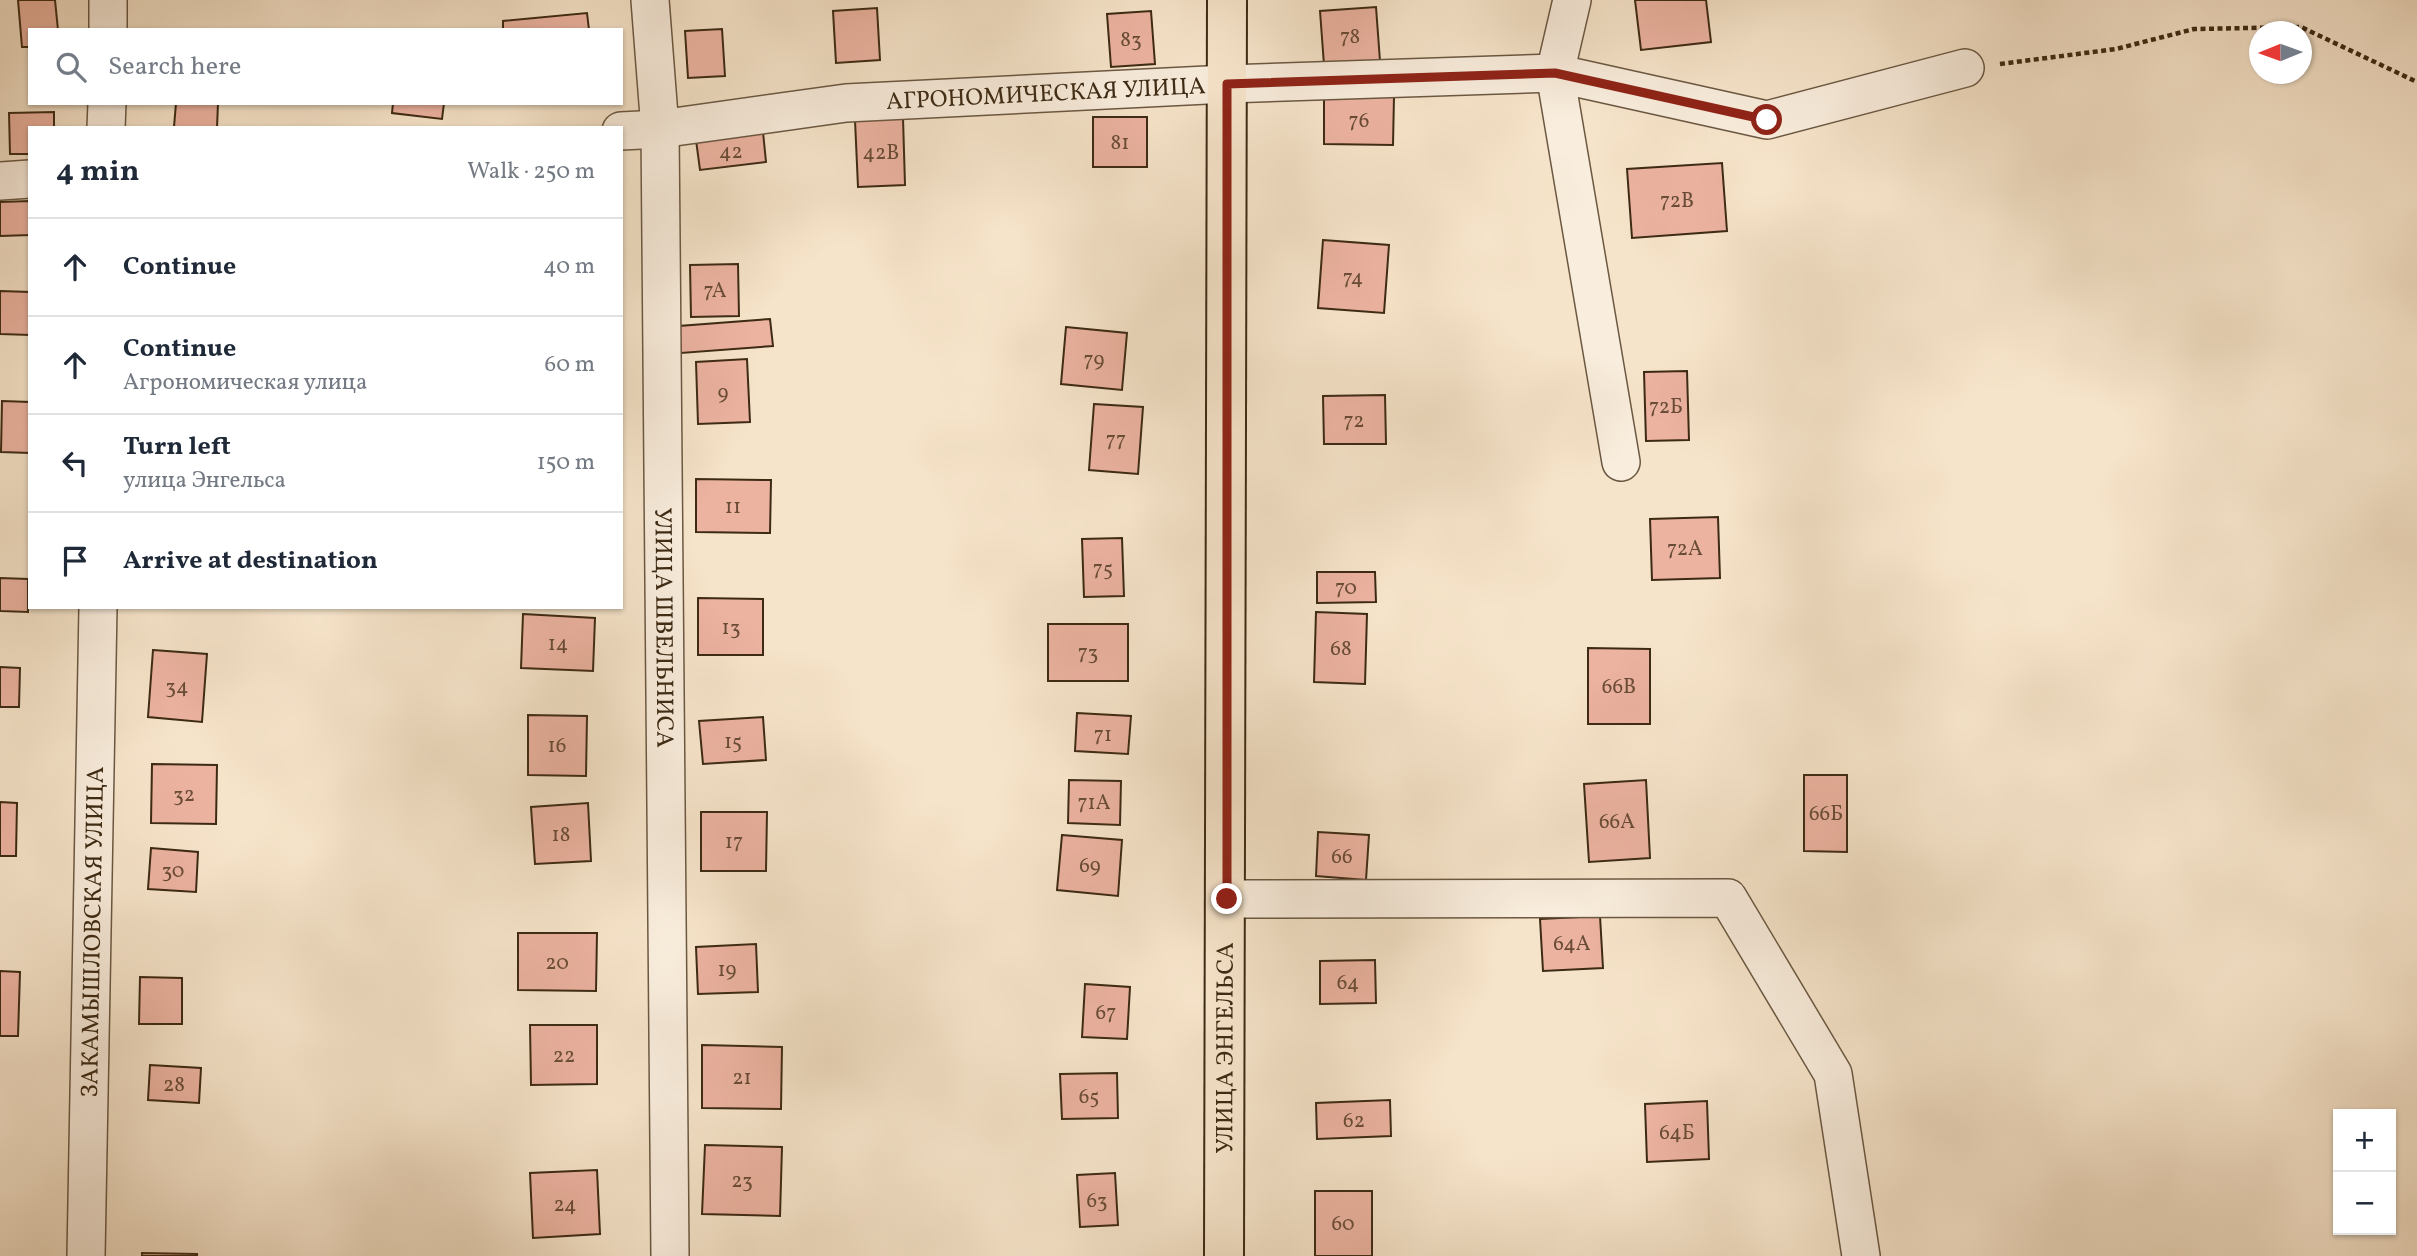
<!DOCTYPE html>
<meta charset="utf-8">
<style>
body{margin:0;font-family:Vollkorn,serif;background:#f2f2f3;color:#1f2937}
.controls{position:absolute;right:21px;bottom:21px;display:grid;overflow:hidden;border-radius:0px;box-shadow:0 2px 5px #0004}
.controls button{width:63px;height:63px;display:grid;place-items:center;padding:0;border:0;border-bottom:2px solid #e0e1e3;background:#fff;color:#1f2937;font:35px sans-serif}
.compass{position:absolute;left:2249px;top:21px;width:63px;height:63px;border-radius:50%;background:#fff;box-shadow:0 2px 5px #0004;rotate:269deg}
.stop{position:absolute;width:21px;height:21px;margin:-16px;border:5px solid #8f2418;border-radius:50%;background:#fff}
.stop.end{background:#8f2418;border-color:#fff;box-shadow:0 2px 7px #0008}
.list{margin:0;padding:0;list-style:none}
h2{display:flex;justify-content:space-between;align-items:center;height:91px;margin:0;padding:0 28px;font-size:30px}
h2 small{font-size:23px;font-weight:400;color:#747a83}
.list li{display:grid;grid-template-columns:46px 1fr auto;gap:21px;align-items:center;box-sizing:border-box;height:98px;padding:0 28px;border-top:2px solid #e0e1e3}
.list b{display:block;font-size:26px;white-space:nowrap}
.list p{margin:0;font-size:23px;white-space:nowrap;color:#747a83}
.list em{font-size:23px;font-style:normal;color:#747a83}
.icon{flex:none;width:38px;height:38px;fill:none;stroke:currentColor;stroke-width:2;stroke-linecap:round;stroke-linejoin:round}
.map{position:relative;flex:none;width:2417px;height:1256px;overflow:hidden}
.search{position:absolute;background:#fff;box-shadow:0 2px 5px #0004;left:28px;top:28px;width:595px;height:77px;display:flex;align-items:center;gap:18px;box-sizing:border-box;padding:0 24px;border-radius:0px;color:#747a83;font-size:26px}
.panel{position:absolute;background:#fff;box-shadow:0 2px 5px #0004;left:28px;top:126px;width:595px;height:483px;border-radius:0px}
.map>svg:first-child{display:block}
.building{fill:#ecb3a1;stroke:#3d2a14;stroke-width:2}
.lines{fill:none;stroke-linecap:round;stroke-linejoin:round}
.minor-casing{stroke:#6b5842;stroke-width:40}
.major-casing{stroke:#3d2a14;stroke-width:42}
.path{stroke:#3d2a14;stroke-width:4.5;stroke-dasharray:5 3.5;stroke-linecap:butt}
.minor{stroke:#f9eddd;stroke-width:37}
.major{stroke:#f6e4ca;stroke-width:38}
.route{stroke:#8f2418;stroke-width:9}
.labels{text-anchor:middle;stroke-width:5;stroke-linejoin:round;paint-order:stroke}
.number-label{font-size:21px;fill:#694c37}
.street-label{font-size:24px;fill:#3d2a14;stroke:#f9eddd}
</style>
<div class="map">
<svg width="2417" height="1256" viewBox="0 0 2417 1256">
<rect width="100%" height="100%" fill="#f6e4ca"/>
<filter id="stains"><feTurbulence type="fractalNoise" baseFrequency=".00286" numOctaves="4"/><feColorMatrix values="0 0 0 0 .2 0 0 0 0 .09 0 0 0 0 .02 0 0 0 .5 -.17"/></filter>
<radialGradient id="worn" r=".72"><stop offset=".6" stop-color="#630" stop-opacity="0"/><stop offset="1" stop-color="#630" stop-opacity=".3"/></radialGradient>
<!-- building -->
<path class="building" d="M18 0H55L58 30H30V47H22Z
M1635 0H1706L1711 42 1641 50Z
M1376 7 1380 61 1324 65 1320 11Z
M877 8 880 60 836 63 833 11Z
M1151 11 1155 64 1111 67 1107 14Z
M587 13 589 30H503V21Z
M722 29 725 76 688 78 685 31Z
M1324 95 1394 96 1393 145 1324 144Z
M176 103H218L217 128 174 127Z
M393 103H444L442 119 392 113Z
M54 112V128H30V154H10L9 113Z
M1093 117H1147V167H1093Z
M903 118 905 185 858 187 855 120Z
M763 132 766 162 700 170 696 140Z
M1722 163 1727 231 1632 238 1627 169Z
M30 201V235L0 236V202Z
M1323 240 1389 245 1384 313 1318 308Z
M738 264 739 316 691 317 690 265Z
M0 291 30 292V335L0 334Z
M770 319 773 346 681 353 679 326Z
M1066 327 1127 333 1122 390 1061 384Z
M747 359 750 422 698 424 696 362Z
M1687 371 1689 440 1646 441 1644 372Z
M1385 395 1386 444H1324L1323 396Z
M2 401 30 402V453L1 452Z
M1094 404 1143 407 1138 474 1089 470Z
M696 479 771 480 770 533 696 532Z
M1718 517 1720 578 1652 580 1650 519Z
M1122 538 1124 596 1084 597 1082 539Z
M1317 572H1375L1376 602 1317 603Z
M0 578 28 579V612L0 611Z
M698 598 763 599V655H698Z
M1316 612 1367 614 1365 684 1314 682Z
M523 614 595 618 593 671 521 668Z
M1048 624H1128V681H1048Z
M1588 648 1650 649V724H1588Z
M153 650 207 654 202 722 148 717Z
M0 667 20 668 19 707H0Z
M1077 713 1131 716 1128 754 1075 751Z
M528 715 587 716 586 776 528 775Z
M763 717 766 760 703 764 699 721Z
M152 764 217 765 216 824 151 823Z
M1804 775H1847V852L1804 851Z
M1069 780 1121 781 1120 825 1068 823Z
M1646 780 1650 858 1589 862 1584 784Z
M0 802 17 803 16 856H0Z
M588 803 591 861 535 864 531 807Z
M701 812H767L766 871H701Z
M1318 832 1369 835 1366 880 1316 876Z
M1062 835 1122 840 1118 896 1057 890Z
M151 848 198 852 196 892 148 889Z
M1600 916 1603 968 1543 971 1540 919Z
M518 933H597L596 991 518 990Z
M756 944 758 992 698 994 696 947Z
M1375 960 1376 1003 1320 1004V961Z
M0 971 20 972 18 1036H0Z
M140 977 182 978V1024H139Z
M1085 984 1130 987 1127 1039 1082 1037Z
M530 1025H597V1084L531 1085Z
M702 1045 782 1047 781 1109 702 1108Z
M150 1065 201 1068 199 1103 148 1100Z
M1117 1073 1118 1118 1062 1119 1060 1074Z
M1390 1100 1391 1136 1317 1139 1316 1103Z
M1707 1101 1709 1159 1647 1162 1645 1104Z
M705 1145 782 1147 780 1216 702 1214Z
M597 1170 600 1234 533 1238 530 1173Z
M1115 1173 1118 1225 1080 1227 1077 1175Z
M1315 1191H1372V1256H1315Z
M142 1253 197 1254V1256H142Z"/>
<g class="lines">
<defs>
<g id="minor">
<path id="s1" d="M650 0 660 129 670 1256"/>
<path d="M1572 0 1555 73 1621 462"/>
<path d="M108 30V0"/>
<path d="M106 128 107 103"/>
<path id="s2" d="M621 131 660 129 846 103 1227 84 1555 73 1767 120 1965 68"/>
<path d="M0 181 30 179"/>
<path d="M1227 899 1728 898 1833 1074 1861 1256"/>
<path id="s3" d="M86 1256 98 607"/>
</g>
<g id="major">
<path id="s4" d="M1224 1256 1227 0"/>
</g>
</defs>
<!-- minor casing -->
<use href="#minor" class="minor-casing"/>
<!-- major casing -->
<use href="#major" class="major-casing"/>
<!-- path -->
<path class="path" d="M2000 64 2116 49 2194 29 2301 27 2417 82"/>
<!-- minor -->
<use href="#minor" class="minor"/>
<!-- major -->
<use href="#major" class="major"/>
</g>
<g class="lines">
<!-- route -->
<path class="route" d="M1227 899V84L1555 73 1767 120"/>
</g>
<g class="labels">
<!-- number labels -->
<g class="number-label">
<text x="1350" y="43">78</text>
<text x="1131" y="46">83</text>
<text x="1359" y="127">76</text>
<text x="1120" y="149">81</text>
<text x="731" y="158">42</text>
<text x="881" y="159">42В</text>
<text x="1677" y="207">72В</text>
<text x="1353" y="284">74</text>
<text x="715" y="297">7А</text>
<text x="1094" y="366">79</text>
<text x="723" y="399">9</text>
<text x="1666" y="413">72Б</text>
<text x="1354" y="427">72</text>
<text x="1116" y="446">77</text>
<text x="733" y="513">11</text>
<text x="1685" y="555">72А</text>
<text x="1103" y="575">75</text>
<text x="1346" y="594">70</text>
<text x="731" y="634">13</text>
<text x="558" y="650">14</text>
<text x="1341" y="655">68</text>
<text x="1088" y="659">73</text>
<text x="177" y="693">34</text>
<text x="1619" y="693">66В</text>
<text x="1103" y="741">71</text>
<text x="733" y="748">15</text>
<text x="557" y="752">16</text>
<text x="184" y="801">32</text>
<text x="1094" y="809">71А</text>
<text x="1826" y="820">66Б</text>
<text x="1617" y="828">66А</text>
<text x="561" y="841">18</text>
<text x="734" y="848">17</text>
<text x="1342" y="863">66</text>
<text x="1090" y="872">69</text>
<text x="173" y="877">30</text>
<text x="1572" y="950">64А</text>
<text x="557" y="969">20</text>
<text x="727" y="976">19</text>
<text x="1348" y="989">64</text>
<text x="1106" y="1019">67</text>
<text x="564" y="1062">22</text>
<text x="742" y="1084">21</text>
<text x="174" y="1091">28</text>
<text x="1089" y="1103">65</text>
<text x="1354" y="1127">62</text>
<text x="1677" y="1139">64Б</text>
<text x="742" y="1187">23</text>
<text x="1097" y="1207">63</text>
<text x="565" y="1211">24</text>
<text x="1343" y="1230">60</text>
</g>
<!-- street labels -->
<g class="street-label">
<text dy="8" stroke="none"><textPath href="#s2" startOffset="427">АГРОНОМИЧЕСКАЯ УЛИЦА</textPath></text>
<text dy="8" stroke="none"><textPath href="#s1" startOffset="628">УЛИЦА ШВЕЛЬНИСА</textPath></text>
<text dy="8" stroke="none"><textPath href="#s3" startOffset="324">ЗАКАМЫШЛОВСКАЯ УЛИЦА</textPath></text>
<text dy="8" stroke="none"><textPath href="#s4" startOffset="208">УЛИЦА ЭНГЕЛЬСА</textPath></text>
</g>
</g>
<rect width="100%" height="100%" filter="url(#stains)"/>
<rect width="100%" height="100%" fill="url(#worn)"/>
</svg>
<div class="controls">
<button>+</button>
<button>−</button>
</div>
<svg class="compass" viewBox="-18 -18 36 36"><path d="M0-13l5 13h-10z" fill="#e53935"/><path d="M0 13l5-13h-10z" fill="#747a83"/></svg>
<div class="stop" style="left:1767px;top:120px"></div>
<div class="stop end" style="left:1227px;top:899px"></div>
<div class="search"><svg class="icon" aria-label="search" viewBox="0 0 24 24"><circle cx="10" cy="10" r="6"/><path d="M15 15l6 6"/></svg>Search here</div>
<section class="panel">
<h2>4 min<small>Walk · 250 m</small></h2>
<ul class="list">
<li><svg class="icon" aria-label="ahead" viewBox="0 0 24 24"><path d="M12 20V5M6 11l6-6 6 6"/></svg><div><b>Continue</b></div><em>40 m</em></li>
<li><svg class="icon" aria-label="ahead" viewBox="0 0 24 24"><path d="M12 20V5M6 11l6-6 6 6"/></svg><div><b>Continue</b><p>Агрономическая улица</p></div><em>60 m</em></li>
<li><svg class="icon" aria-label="left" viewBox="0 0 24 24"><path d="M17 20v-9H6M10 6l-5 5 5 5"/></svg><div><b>Turn left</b><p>улица Энгельса</p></div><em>150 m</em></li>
<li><svg class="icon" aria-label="arrive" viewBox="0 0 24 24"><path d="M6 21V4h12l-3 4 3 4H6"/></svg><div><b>Arrive at destination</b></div></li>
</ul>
</section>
</div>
